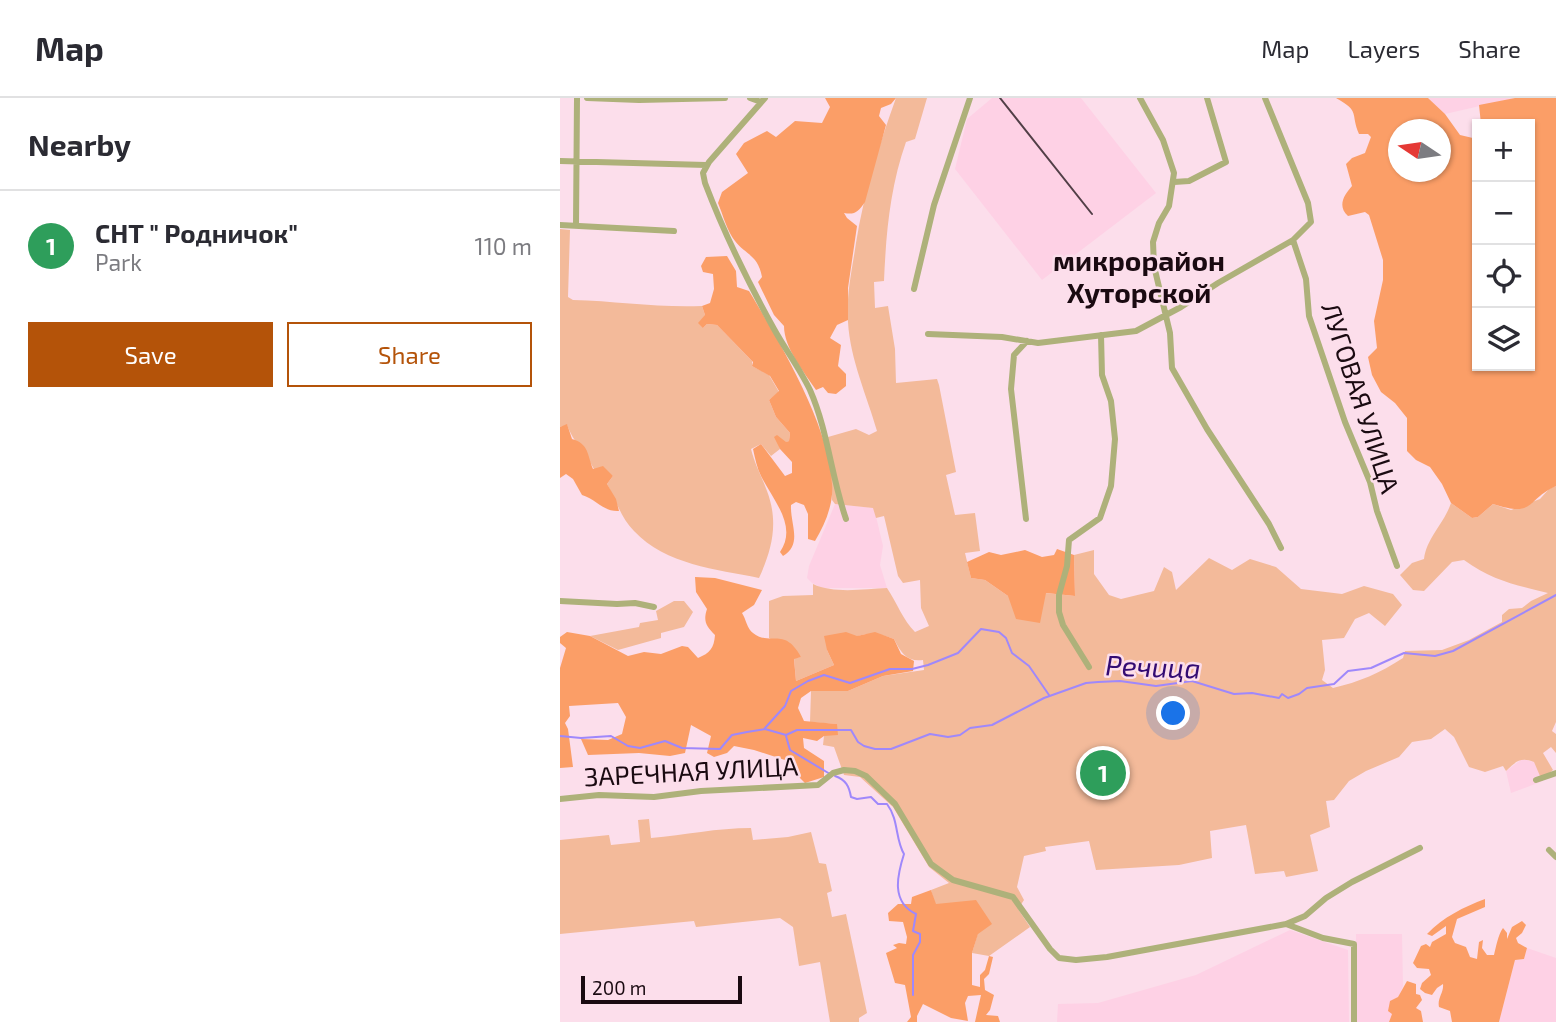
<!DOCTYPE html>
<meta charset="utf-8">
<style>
body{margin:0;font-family:"Exo 2",sans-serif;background:#f7f7f7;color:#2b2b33}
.controls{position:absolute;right:21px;top:21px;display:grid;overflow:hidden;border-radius:0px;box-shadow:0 2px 5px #0004}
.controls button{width:63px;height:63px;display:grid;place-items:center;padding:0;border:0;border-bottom:2px solid #e1e1e2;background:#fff;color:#2b2b33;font:35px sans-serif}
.compass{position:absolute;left:828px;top:21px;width:63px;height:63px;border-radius:50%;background:#fff;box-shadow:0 2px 5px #0004;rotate:283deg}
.scale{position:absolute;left:21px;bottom:18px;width:161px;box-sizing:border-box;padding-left:7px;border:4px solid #1a0a11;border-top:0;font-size:19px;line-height:24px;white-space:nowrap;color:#1a0a11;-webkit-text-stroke:5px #fcdeeb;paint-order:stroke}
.you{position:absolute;left:614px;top:616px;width:24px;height:24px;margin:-18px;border:5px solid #fff;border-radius:50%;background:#1a73e8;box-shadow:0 0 0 10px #1a73e833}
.badge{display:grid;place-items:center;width:46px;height:46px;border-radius:50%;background:#b45309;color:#fff;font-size:23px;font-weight:700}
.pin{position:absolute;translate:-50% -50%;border:4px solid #fff;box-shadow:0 2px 7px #0006}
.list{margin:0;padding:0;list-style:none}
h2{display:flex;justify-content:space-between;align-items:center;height:91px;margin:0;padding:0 28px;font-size:30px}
h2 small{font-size:23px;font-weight:400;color:#7c7c81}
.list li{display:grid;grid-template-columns:46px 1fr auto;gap:21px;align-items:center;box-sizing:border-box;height:112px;padding:0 28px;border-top:2px solid #e1e1e2}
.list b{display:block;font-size:26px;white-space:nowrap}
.list p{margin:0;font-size:23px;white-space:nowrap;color:#7c7c81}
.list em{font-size:23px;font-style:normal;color:#7c7c81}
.actions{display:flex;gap:14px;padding:21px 28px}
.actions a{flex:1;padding:16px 0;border:2px solid #b45309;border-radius:0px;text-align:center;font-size:24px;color:#b45309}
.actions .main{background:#b45309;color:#fff}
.icon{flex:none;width:38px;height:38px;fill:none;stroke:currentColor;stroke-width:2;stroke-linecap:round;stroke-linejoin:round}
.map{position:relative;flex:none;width:996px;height:924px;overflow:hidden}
header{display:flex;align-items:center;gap:42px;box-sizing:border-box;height:98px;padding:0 35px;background:#fff;border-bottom:2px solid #e1e1e2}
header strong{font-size:33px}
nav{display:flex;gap:38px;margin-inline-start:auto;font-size:24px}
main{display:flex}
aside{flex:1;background:#fff}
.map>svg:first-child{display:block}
.built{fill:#fed1e5}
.green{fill:#f3ba9a}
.forest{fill:#fb9e67;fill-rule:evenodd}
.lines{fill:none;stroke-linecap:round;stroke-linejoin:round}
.stream{stroke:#9f88fb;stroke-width:2}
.street{stroke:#aeb17a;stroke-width:6}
.rail{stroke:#523f47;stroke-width:2}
.labels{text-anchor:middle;stroke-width:5;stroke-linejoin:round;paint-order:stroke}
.street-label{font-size:26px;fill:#1a0a11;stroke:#fcdeeb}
.neighbourhood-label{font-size:28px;font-weight:bold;fill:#1a0a11;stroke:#fcdeeb}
.water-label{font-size:28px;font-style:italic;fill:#330b73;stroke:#fcdeeb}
</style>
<header>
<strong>Map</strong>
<nav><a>Map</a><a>Layers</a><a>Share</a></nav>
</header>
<main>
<aside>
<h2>Nearby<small></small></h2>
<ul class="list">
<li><span class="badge" style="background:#2e9e5b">1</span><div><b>СНТ &quot; Родничок&quot;</b><p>Park</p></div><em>110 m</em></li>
</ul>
<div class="actions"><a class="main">Save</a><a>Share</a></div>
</aside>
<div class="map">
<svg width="996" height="924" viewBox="0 0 996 924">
<rect width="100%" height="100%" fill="#fcdeeb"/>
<!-- built -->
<path class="built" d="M432 0H521L596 95 482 182 395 71 407 21Z
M868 0H955L885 16Z
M275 406 314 410 323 448 320 467 327 490H262L252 485 247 480 249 468Z
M962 661 974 664 983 683 951 695 946 673Z
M730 832 788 852 789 924H497L498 906 538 905 636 877Z
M796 836H842L843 888 829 924H796Z
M967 850 996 860V924H939L955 862 964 861Z"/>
<!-- green -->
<path class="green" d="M336 0H367L355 41 346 44C330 89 326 136 324 183L314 184 315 210 328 208 335 251 336 285 377 281 379 287 396 374 386 377 395 417 415 415 420 453 405 455 411 480 425 482 448 498 485 495 515 498 514 457 534 452V476L549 497 561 501 594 493 604 469 612 474 616 492 649 460 672 472 690 461 716 469 741 491 782 496 804 488 833 496 842 507 825 528 809 515 795 521 784 540 762 542 765 572 762 582 773 590C799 584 820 575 843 560L845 553 882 552 909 542 942 524V517L949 511 962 510 971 503 988 495C956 487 933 483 904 462L892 464 864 493 853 492 840 477 852 465 864 461C867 439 884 426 891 405L912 420 918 419 933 406 951 412 980 401 989 391 996 388V624L992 633 996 636V655L991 649 983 655 993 672 988 676 980 678 974 664C961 659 956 663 946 673L943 668 925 674 909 669 894 639 885 631 871 641 852 644 839 659 806 673 789 683 774 702 766 703 770 729 750 737 758 773 726 779 724 773 695 776 686 727 650 733 652 760 619 767 536 772 529 743 485 749 486 753 464 758 457 789 464 802 458 811 470 829 429 858 412 855 418 835 375 806 371 792 389 785 369 769 333 709 300 679 284 677 274 649 263 647 264 638 277 626 250 624 251 593H288L323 578 364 572 363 562C347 564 341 555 334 541 304 530 295 539 267 552L274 567 236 583 234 560 241 559 209 540V503L223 498 253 497V486C274 496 304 491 327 490 337 505 343 522 355 534L369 528 361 510 360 482 343 485 338 478 324 418 316 420 313 410 275 406 272 402V384L261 341 296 331 309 337 317 333C307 298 290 261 288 224 286 197 292 172 296 145 304 95 319 47 336 0Z
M0 131 10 132 8 199 13 202C56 203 99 210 142 208L145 217 143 230 147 226 157 227 192 263V268L209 277 219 294 209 302 216 319 230 335 229 343 219 347 220 351 211 358 201 346 191 351C195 367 202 379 207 393 219 425 212 451 199 480 156 471 106 467 74 433 61 420 56 402 47 386L53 378 34 371C26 355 13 344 7 327L0 329Z
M114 503H124L133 514 124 529 101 535V540L58 552 30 538 79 529 80 525 98 522 96 513Z
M89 721 91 740C125 737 157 730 191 730L193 742 228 739 251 734 259 765 266 766 272 793 267 795 272 819 286 816 307 915 299 920V924H270L260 864 239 868 233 829 220 820 136 829 134 823 0 836V742L49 737 51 747 80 744 78 722Z"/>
<!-- forest -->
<path class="forest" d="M265 0H336L331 6 321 10 319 18 326 27 305 104C298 114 295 117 284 115L287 120 297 128 288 190V222L277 227 270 240 281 247 278 268 286 276V288L276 296 268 295 263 289 256 292C244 274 224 250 224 228L214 217 198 184 202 179C198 157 186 157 175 143 167 133 163 117 158 105L162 94 188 75 176 56 184 45 207 33 216 39 235 23 262 25 270 9Z
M776 0H868L885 16 900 37 917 41V268H970V26H921L919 7 955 0H996V388C965 402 976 420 933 406L918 419 912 420 891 405 882 386 870 369 856 362 847 353V320L835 305 821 294 812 277 808 259 817 250 814 223 823 182V162L809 117 805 114 788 118C777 108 784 97 792 88L786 66 792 60 805 55 811 39 808 36H799C790 15 801 14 776 0ZM838 32H880V74H838Z
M167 158 176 173 177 189 189 193C218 241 282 347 271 404 268 419 262 431 255 443L248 441V416L244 407 236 404 231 407C230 426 243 446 223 458L220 454C238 428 213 402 201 378 197 370 195 360 193 351L201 346 225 378 232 375V364L220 351 214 339 217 337 226 344 229 343 230 335 216 319 209 302 219 293 210 278 192 268 193 264 157 227 147 226 143 230 138 225 145 217 142 208 150 205 154 191 153 176 143 174 141 168 146 159Z
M7 326 12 341C29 346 27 356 33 371L43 368 53 378 47 386 56 401 59 413C43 414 36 401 22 397L13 381 6 376 0 380V329Z
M497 451 514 457 515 498 486 495 480 525 456 521 448 498 425 482 411 480 407 464 429 454 441 457 465 452 482 459 494 457Z
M135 479 155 480 202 492 194 507 182 515C186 521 187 531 193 535 211 549 224 528 241 559L234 561 236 583 274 567 267 552 264 538 286 534 297 538 315 534 334 541 341 556 354 563 353 573 323 578 288 593H251L241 600 238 610 244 623 277 626 278 637 264 638 257 643 243 640 244 650 264 663V679L245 685 238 678 234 665 194 652 174 648 167 655 154 659 147 655 151 638 131 627 125 655 110 658 79 655 28 657 21 641 48 642 62 636 66 619 58 605 9 608 10 618 5 625 8 631 13 669 0 670V570L6 550 0 545V539L7 534 30 538 68 558 84 554 101 556 122 548 128 549 138 560C150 555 154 550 155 537 146 528 143 523 147 511L136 494Z
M371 792 376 806 416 802 432 826 418 836 412 855V887L420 889V877L425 872 429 858 433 859 429 876 424 881 425 892 434 897 430 912 426 917 438 918 440 924H415L421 897 408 898 405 905 408 923 391 920 363 906 357 918V924H347L351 919 345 887 335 885 326 855 337 850 333 847 339 845 346 846 347 839 343 824 329 823 328 815 338 806H351L352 799Z
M925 801V809L897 821 892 839 895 845 906 849 910 859 917 861 919 844 923 842 922 850 927 857H934C936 849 938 837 943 830L947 835V841L952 829 962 823 966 827 962 835 956 840 958 845 967 850 964 861 955 862 939 924H892L890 913 879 909C877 900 884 895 883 886L877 890 872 897 865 895 860 891 862 885 871 877 869 871 857 870 853 865 861 848 866 846 870 849 872 844 886 836V828L872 838 867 836C883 819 904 809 925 801Z
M847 883 856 886V896L860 897 862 902 856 910 861 913 863 924H829L832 916 828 913 830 903 838 899Z"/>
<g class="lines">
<!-- stream -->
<path class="stream" d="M205 630 225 608 231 593 248 583 264 577 290 585 330 571H352L368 567 398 555 421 531 439 534 446 540 452 555 469 568 489 597
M0 638 21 640 51 638 68 648 80 650 105 643 122 650 160 651 172 637 187 634 205 631 226 637 237 632H291L298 644 304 648 315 651H331L370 636 388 639 400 637 410 630 432 627 484 600 526 585 538 584 560 583 596 588 632 583 674 596 692 595 719 600 722 596 728 600 739 596 747 590 774 586 788 573 811 570 844 555 875 558 893 553 996 497
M226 638 230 652 270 676
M275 678C286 682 289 688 291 699L297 701 311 699 318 706H327C339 722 335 741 344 756 337 778 331 804 356 816L353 833 360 836V844L353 857V897"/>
<!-- street -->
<path class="street" d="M27 0 79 2 165 0
M190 0 201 4
M205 0 149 64 143 75 145 85C164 135 188 184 214 231 225 251 240 271 250 292 268 333 271 378 286 421
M580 0 603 42 614 75 609 108 599 125 593 144 594 168 610 235 612 270 647 331 709 426 721 450
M0 63 146 67
M614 84 629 83 666 64 647 0
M0 127 114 133
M16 127 17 0
M733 142 746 181 749 218 785 324 810 384 817 413 837 468
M354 191 374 107 410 0
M368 236 442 239 478 245 576 233 621 209 658 185 733 142 751 124 748 105 705 0
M466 421 451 291 454 257 467 243
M0 503 57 506 75 505 94 509
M529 569 503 527 499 514V497L507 468 509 442 540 420 551 388 555 341 551 303 542 277 541 237
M976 682 996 675
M0 701 39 697 94 699 141 693 258 687 273 675 284 672 295 673 306 678 335 706 371 766 393 782 453 799 490 851 499 860 516 862 547 859 726 826 763 840 794 846V924
M989 752 996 759
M726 826 745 818 766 800 792 784 860 750"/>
<!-- rail -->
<path class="rail" d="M440 0 532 116"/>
</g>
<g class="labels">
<!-- street labels -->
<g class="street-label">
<text transform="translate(800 300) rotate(72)" y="9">ЛУГОВАЯ УЛИЦА</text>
<text transform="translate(131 674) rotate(-3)" y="9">ЗАРЕЧНАЯ УЛИЦА</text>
</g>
<!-- neighbourhood labels -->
<g class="neighbourhood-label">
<text x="579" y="173">микрорайон<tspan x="579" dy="32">Хуторской</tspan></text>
</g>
<!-- water labels -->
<g class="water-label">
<text transform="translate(593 569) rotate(2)" y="10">Речица</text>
</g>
</g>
</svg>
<div class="controls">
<button>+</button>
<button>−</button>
<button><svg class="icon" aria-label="locate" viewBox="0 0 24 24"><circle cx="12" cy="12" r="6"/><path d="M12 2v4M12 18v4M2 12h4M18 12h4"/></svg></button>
<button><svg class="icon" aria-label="layers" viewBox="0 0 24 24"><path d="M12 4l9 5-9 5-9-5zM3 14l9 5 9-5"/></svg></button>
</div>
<svg class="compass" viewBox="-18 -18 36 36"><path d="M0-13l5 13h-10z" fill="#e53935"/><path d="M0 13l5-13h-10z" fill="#7c7c81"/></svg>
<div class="scale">200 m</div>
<div class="you"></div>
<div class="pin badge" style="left:543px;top:675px;background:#2e9e5b">1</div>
</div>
</main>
